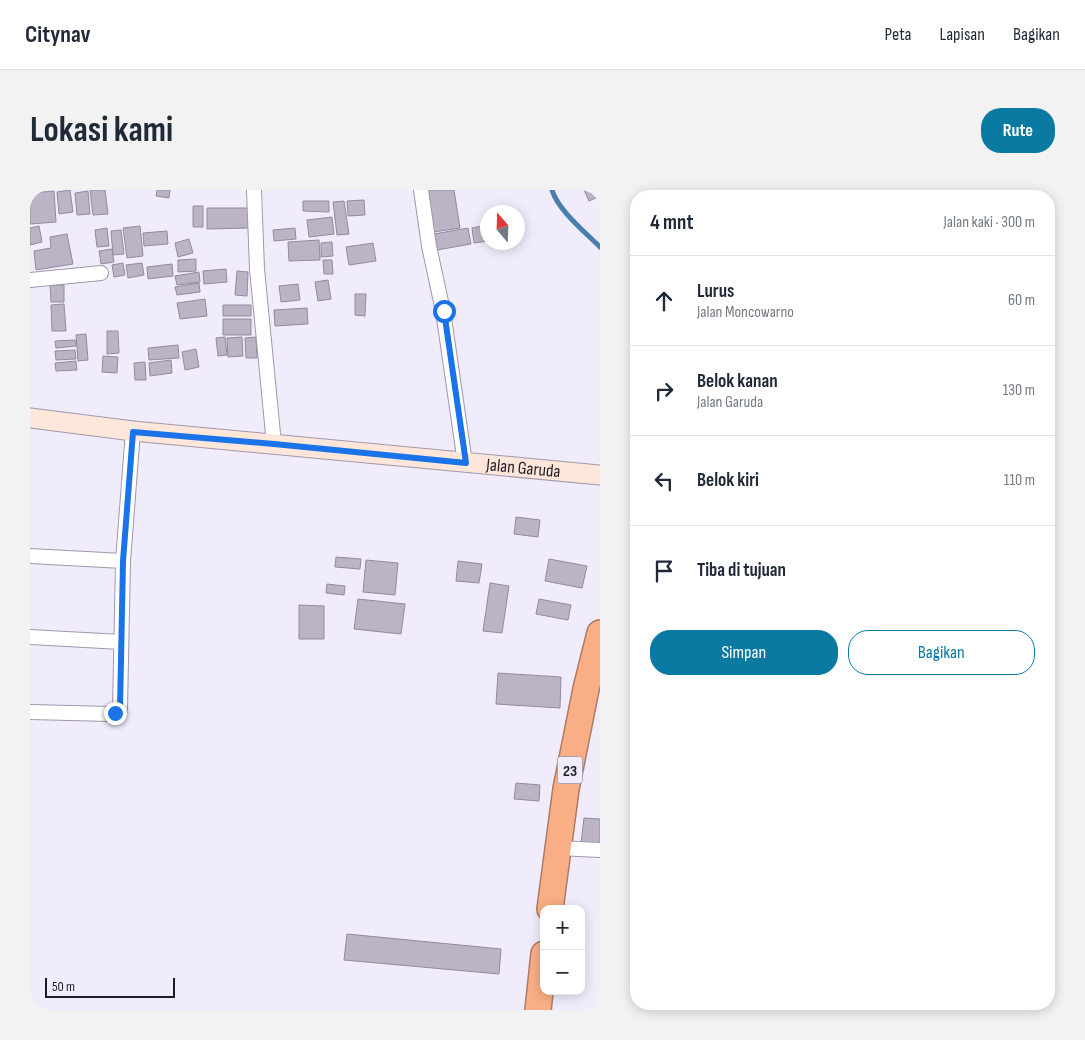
<!DOCTYPE html>
<html lang="id">
<meta charset="utf-8">
<style>
body{margin:0;font-family:"Sofia Sans Condensed",sans-serif;background:#f2f2f3;color:#1f2937}
.controls{position:absolute;right:15px;bottom:15px;display:grid;overflow:hidden;border-radius:10px;box-shadow:0 2px 12px #0003}
.controls button{width:45px;height:45px;display:grid;place-items:center;padding:0;border:0;border-bottom:1px solid #e0e1e3;background:#fff;color:#1f2937;font:25px sans-serif}
.compass{position:absolute;left:450px;top:15px;width:45px;height:45px;border-radius:50%;background:#fff;box-shadow:0 2px 12px #0003;rotate:341deg}
.scale{position:absolute;left:15px;bottom:12px;width:130px;box-sizing:border-box;padding-left:5px;border:2px solid #1e1c23;border-top:0;font-size:14px;line-height:18px;white-space:nowrap;color:#1e1c23;-webkit-text-stroke:4px #f1ecfc;paint-order:stroke}
.stop{position:absolute;width:15px;height:15px;margin:-11px;border:4px solid #1a73e8;border-radius:50%;background:#fff}
.stop.end{background:#1a73e8;border-color:#fff;box-shadow:0 1px 5px #0008}
.list{margin:0;padding:0;list-style:none}
h2{display:flex;justify-content:space-between;align-items:center;height:65px;margin:0;padding:0 20px;font-size:21px}
h2 small{font-size:16px;font-weight:400;color:#747a83}
.list li{display:grid;grid-template-columns:32px 1fr auto;gap:15px;align-items:center;box-sizing:border-box;height:90px;padding:0 20px;border-top:1px solid #e0e1e3}
.list b{display:block;font-size:19px;white-space:nowrap}
.list p{margin:0;font-size:16px;white-space:nowrap;color:#747a83}
.list em{font-size:16px;font-style:normal;color:#747a83}
.actions{display:flex;gap:10px;padding:15px 20px}
.actions a{flex:1;padding:11px 0;border:1px solid #0a7aa3;border-radius:20px;text-align:center;font-size:18px;color:#0a7aa3}
.actions .main{background:#0a7aa3;color:#fff}
.icon{flex:none;width:28px;height:28px;fill:none;stroke:currentColor;stroke-width:2;stroke-linecap:round;stroke-linejoin:round}
.map{position:relative;flex:none;width:570px;height:820px;overflow:hidden;border-radius:20px}
header{display:flex;align-items:center;gap:30px;box-sizing:border-box;height:70px;padding:0 25px;background:#fff;border-bottom:1px solid #e0e1e3}
header strong{font-size:24px}
nav{display:flex;gap:28px;margin-inline-start:auto;font-size:18px}
.intro{display:flex;align-items:center;justify-content:space-between;box-sizing:border-box;height:120px;padding:0 30px}
h1{margin:0;font-size:35px}
.button{padding:12px 22px;border-radius:20px;background:#0a7aa3;color:#fff;font-size:18px;font-weight:700}
main{display:flex;gap:30px;padding:0 30px}
aside{flex:1;background:#fff;border-radius:20px;box-shadow:0 2px 12px #0003}
.map>svg:first-child{display:block}
.lines{fill:none;stroke-linecap:round;stroke-linejoin:round}
.stream{stroke:#477fad;stroke-width:5}
.building{fill:#bcb3c6;stroke:#948a9c}
.street-casing{stroke:#9f98ab;stroke-width:16}
.secondary-casing{stroke:#9f98ab;stroke-width:21}
.highway-casing{stroke:#ad7b63;stroke-width:28}
.street{stroke:#fff;stroke-width:14}
.secondary{stroke:#fee7da;stroke-width:19}
.highway{stroke:#faae85;stroke-width:25}
.route{stroke:#1a73e8;stroke-width:6}
.labels{text-anchor:middle;stroke-width:4;stroke-linejoin:round;paint-order:stroke}
.shield{fill:#f1ecfc;stroke:#5d5a64;stroke-width:1}
.shield-label{font-size:16px;font-weight:bold;fill:#1e1c23}
.street-label{font-size:18px;fill:#1e1c23;stroke:#f1ecfc}
</style>
<header>
<strong>Citynav</strong>
<nav><a>Peta</a><a>Lapisan</a><a>Bagikan</a></nav>
</header>
<div class="intro"><h1>Lokasi kami</h1><a class="button">Rute</a></div>
<main>
<div class="map">
<svg width="570" height="820" viewBox="0 0 570 820">
<rect width="100%" height="100%" fill="#f1ecfc"/>
<g class="lines">
<!-- stream -->
<path class="stream" d="M522 0C528 20 555 42 570 57"/>
</g>
<!-- building -->
<path class="building" d="M40 0 43 22 29 24 27 2Z
M60 0H75L78 24 63 25Z
M127 0H140L139 8 126 6Z
M398 0H424L430 38 404 42Z
M554 0H570V6L559 11Z
M24 1 26 32 0 34V3Z
M58 1 60 24 47 25 45 3Z
M334 10 335 25 318 26 317 11Z
M273 11H299V22L273 21Z
M314 11 319 44 307 45 303 12Z
M163 16H173V37H163Z
M177 18H219V38L177 39Z
M302 27 304 44 279 47 277 30Z
M458 35V51L444 53 442 38Z
M9 36 12 52 0 55V38Z
M110 36 113 66 97 68 93 38Z
M77 38 79 56 67 57 65 40Z
M265 38 266 49 244 51 243 40Z
M438 38 441 54 407 60 404 44Z
M91 40 94 64 83 65 81 41Z
M137 41 138 54 114 56 113 43Z
M37 44 43 74 6 80 4 61 21 58 20 47Z
M159 49 163 63 148 67 145 53Z
M289 50 290 70 259 71 258 52Z
M302 52 303 66 291 67V53Z
M343 53 346 71 319 75 316 57Z
M82 59 84 72 71 74 69 61Z
M166 69V81L148 82V70Z
M293 70H302L303 84H294Z
M93 73 95 85 84 87 82 75Z
M112 73 114 85 98 88 96 75Z
M142 74 143 86 118 89 117 77Z
M196 79 197 92 174 94 173 81Z
M207 81 218 82 217 106 205 105Z
M169 82 170 92 147 95 145 86Z
M298 90 301 109 288 111 285 92Z
M169 93 170 102 147 105 145 97Z
M268 94 270 110 251 112 249 96Z
M20 95H34V112H21Z
M325 104H336L335 126 325 125Z
M175 109 177 126 150 129 147 113Z
M34 114 36 141H22L21 115Z
M193 115H221V126H193Z
M277 118 278 134 245 136 244 120Z
M193 129H221V145H193Z
M77 141H88L89 163 77 164Z
M56 144 58 170 48 171 46 145Z
M195 147 197 165 188 166 186 148Z
M212 147 213 166 198 167 197 148Z
M226 147 227 168H216L215 148Z
M45 150 46 156 26 158 25 151Z
M148 155 149 168 119 170 118 158Z
M166 159 169 177 155 180 152 162Z
M45 160 46 169 26 170 25 161Z
M73 166 88 167 87 183 72 182Z
M141 170 142 183 120 186 119 173Z
M46 171 47 180 26 181 25 173Z
M115 172 116 190H105L104 173Z
M486 327 510 330 508 347 484 344Z
M306 367 331 369 330 379 305 377Z
M519 369 557 376 552 398 515 391Z
M336 370 368 373 365 405 333 402Z
M428 371 452 374 449 393 426 391Z
M460 393 479 396 472 443 453 441Z
M297 394 315 396 314 405 296 403Z
M328 409 375 414 371 444 324 439Z
M509 409 541 415 538 430 506 424Z
M269 415 294 416V449H269Z
M468 483 531 487 530 518 466 514Z
M486 593 510 595 509 611 484 609Z
M554 628 570 629V654L551 653Z
M317 744 471 759 469 784 314 770Z"/>
<g class="lines">
<defs>
<path id="street" d="M224 0 227 79 244 254
M391 0 399 56 413 121 435 273
M0 90 71 83
M0 366 93 371
M0 447 91 452
M0 522 80 524 85 523 90 519 93 371 103 241
M528 658 570 660"/>
<g id="secondary">
<path id="s1" d="M0 228 103 241 570 285"/>
</g>
<path id="highway" d="M520 719 536 599 556 499 570 443
M508 820 514 764"/>
</defs>
<!-- street casing -->
<use href="#street" class="street-casing"/>
<!-- secondary casing -->
<use href="#secondary" class="secondary-casing"/>
<!-- highway casing -->
<use href="#highway" class="highway-casing"/>
<!-- street -->
<use href="#street" class="street"/>
<!-- secondary -->
<use href="#secondary" class="secondary"/>
<!-- highway -->
<use href="#highway" class="highway"/>
</g>
<g class="lines">
<!-- route -->
<path class="route" d="M85 523 90 519 93 371 103 242 244 254 436 273 414 121"/>
</g>
<g class="labels">
<!-- shield labels -->
<rect class="shield" x="527.5" y="566.5" width="25" height="27" rx="4"/>
<g class="shield-label">
<text x="540" y="586">23</text>
</g>
<!-- street labels -->
<g class="street-label">
<text dy="6" stroke="none"><textPath href="#s1" startOffset="496">Jalan Garuda</textPath></text>
</g>
</g>
</svg>
<div class="controls">
<button>+</button>
<button>−</button>
</div>
<svg class="compass" viewBox="-18 -18 36 36"><path d="M0-13l5 13h-10z" fill="#e53935"/><path d="M0 13l5-13h-10z" fill="#747a83"/></svg>
<div class="scale">50 m</div>
<div class="stop" style="left:414px;top:121px"></div>
<div class="stop end" style="left:85px;top:523px"></div>
</div>
<aside>
<h2>4 mnt<small>Jalan kaki · 300 m</small></h2>
<ul class="list">
<li><svg class="icon" aria-label="ahead" viewBox="0 0 24 24"><path d="M12 20V5M6 11l6-6 6 6"/></svg><div><b>Lurus</b><p>Jalan Moncowarno</p></div><em>60 m</em></li>
<li><svg class="icon" aria-label="right" viewBox="0 0 24 24"><path d="M7 20v-9h11M14 6l5 5-5 5"/></svg><div><b>Belok kanan</b><p>Jalan Garuda</p></div><em>130 m</em></li>
<li><svg class="icon" aria-label="left" viewBox="0 0 24 24"><path d="M17 20v-9H6M10 6l-5 5 5 5"/></svg><div><b>Belok kiri</b></div><em>110 m</em></li>
<li><svg class="icon" aria-label="arrive" viewBox="0 0 24 24"><path d="M6 21V4h12l-3 4 3 4H6"/></svg><div><b>Tiba di tujuan</b></div></li>
</ul>
<div class="actions"><a class="main">Simpan</a><a>Bagikan</a></div>
</aside>
</main>
